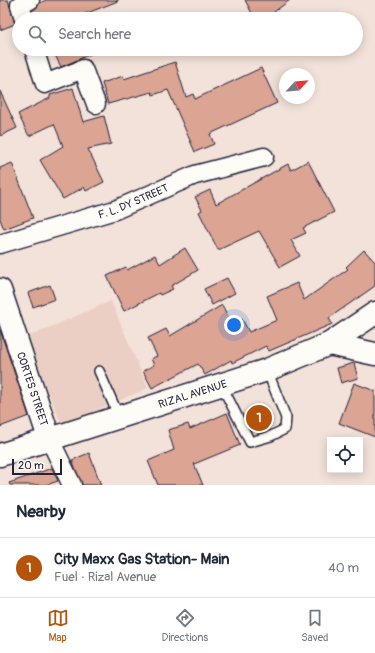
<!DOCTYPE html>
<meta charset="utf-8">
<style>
body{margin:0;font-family:Pangolin,sans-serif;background:#f2f2f3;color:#1f2937}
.controls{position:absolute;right:12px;bottom:12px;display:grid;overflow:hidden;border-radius:0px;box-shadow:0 2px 10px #0003}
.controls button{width:36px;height:36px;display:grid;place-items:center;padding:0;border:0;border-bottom:1px solid #e0e1e3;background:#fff;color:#1f2937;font:20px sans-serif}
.compass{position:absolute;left:279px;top:68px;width:36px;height:36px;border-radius:50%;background:#fff;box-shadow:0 2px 10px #0003;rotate:64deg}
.scale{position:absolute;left:12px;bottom:10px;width:50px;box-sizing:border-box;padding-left:4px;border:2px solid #22223b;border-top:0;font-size:11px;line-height:14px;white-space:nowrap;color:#22223b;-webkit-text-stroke:3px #fdfcf7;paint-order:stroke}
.you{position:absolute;left:234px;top:325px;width:14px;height:14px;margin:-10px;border:3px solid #fff;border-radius:50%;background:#1a73e8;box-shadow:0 0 0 6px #1a73e833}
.badge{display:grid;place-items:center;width:26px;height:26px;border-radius:50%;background:#b45309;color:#fff;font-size:13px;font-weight:700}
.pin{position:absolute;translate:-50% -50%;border:2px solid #fff;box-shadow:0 1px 4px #0006}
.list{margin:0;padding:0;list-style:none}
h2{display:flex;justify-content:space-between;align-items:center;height:52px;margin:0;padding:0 16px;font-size:17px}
h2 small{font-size:13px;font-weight:400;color:#747a83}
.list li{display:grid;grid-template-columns:26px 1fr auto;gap:12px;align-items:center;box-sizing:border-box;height:60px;padding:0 16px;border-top:1px solid #e0e1e3}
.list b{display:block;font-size:15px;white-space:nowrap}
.list p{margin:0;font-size:13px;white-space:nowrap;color:#747a83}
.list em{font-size:13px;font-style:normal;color:#747a83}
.icon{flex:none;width:22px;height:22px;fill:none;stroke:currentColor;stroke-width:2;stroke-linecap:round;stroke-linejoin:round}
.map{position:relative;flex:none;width:375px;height:485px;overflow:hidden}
.search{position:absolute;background:#fff;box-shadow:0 2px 10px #0003;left:12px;right:12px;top:12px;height:44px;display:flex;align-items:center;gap:10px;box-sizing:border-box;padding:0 14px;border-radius:22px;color:#747a83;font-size:15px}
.sheet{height:112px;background:#fff}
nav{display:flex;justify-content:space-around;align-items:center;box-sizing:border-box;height:56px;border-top:1px solid #e0e1e3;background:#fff;font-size:11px;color:#747a83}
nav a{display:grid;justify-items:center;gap:2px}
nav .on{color:#b45309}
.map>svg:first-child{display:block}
.built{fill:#eccfc4}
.building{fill:#dba493;stroke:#22223b}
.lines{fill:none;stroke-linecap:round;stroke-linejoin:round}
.service-casing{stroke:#22223b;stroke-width:12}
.minor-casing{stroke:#22223b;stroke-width:21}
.tertiary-casing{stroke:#22223b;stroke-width:25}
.secondary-casing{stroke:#22223b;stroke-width:25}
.service{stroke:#fdfcf7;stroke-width:9}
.minor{stroke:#fdfcf7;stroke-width:18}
.tertiary{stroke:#fdfcf7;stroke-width:22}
.secondary{stroke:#fdfcf7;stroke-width:22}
.labels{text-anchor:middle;stroke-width:3;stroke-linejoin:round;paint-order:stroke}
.street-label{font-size:11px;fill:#22223b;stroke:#fdfcf7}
</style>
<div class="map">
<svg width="375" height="485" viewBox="0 0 375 485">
<rect width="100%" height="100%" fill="#f3e2d9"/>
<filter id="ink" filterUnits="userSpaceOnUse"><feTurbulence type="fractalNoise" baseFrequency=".025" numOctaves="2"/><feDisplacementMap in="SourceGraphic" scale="8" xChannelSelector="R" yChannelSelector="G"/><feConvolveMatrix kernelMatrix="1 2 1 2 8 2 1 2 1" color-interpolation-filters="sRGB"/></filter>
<g filter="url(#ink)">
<!-- built -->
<path class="built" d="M111 301 148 388 62 425 25 338Z"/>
<!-- building -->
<path class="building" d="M0 0H8L15 24 0 30Z
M46 0H118V1L72 19H34L32 10 40 3Z
M245 0H290L274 12 277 19H255Z
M52 49H102L61 67Z
M175 62 186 97 193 94 195 99 261 68 277 103 210 134 214 144 195 152 168 90 153 95 152 92 108 104 102 83 123 76 124 79Z
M73 88 83 122 104 116 111 144 88 149 104 182 86 191 84 187 63 199 40 160 63 146 54 124 29 136 18 114 50 98V95Z
M0 91 17 128 0 136Z
M308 161 334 212 303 228 306 233 291 240 300 256 280 267 259 231 218 250 199 212 202 210 195 197 210 190 216 204 288 164 291 170Z
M12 163 33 218 4 229 0 219V168Z
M185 248 198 270 171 286 173 289 160 295 159 293 124 311 107 276 126 267 127 270 155 255 160 264Z
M364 250 375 262V286L329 318 332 324 269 351 266 346 232 363 231 360 205 375 198 364 152 388 143 371 154 365 151 359 157 356 148 338 166 329 170 336 222 305 232 324 242 319 249 332 277 320 267 296 297 283 304 300 348 269 346 267Z
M227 278 235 293 212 305 204 289Z
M50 285 55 299 33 307 28 293Z
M0 330 29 416 0 427Z
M354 363 358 378 341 383 337 368Z
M354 383 375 391V437L339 423Z
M227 413 240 445 194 464 203 485H158L148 461 174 450 168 430 188 424 190 429Z
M89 453 101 485H82L72 460Z
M52 468 58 481 46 485H10L9 483Z"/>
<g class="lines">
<defs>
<path id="service" d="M99 371 119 417
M222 386 250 442 271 436 285 429 286 418 267 370"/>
<g id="minor">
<path d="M24 19 20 5 30 0"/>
<path d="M34 49 45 84 83 69 96 104"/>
<path id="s1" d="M0 244 115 210 195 175 264 157"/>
<path d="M49 438 72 485"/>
</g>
<g id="tertiary">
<path id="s2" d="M0 290 49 438"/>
<path d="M329 344 375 354"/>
</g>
<g id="secondary">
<path id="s3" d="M0 455 267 370 329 344 375 313"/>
</g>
</defs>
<!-- service casing -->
<use href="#service" class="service-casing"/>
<!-- minor casing -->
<use href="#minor" class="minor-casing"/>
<!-- tertiary casing -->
<use href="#tertiary" class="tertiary-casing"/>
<!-- secondary casing -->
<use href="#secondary" class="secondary-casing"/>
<!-- service -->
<use href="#service" class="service"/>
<!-- minor -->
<use href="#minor" class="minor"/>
<!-- tertiary -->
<use href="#tertiary" class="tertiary"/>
<!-- secondary -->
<use href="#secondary" class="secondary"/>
</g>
</g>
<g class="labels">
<!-- street labels -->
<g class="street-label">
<text dy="4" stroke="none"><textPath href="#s1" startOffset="140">F. L. DY STREET</textPath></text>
<text dy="4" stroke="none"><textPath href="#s2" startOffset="104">CORTES STREET</textPath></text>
<text dy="4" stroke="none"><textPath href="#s3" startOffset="202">RIZAL AVENUE</textPath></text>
</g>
</g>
</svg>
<div class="controls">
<button><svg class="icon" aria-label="locate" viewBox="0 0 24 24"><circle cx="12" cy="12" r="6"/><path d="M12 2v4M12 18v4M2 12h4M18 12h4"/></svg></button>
</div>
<svg class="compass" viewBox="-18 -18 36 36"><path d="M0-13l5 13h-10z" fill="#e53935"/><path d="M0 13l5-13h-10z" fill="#747a83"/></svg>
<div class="scale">20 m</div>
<div class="you"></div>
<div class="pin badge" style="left:259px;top:418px">1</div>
<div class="search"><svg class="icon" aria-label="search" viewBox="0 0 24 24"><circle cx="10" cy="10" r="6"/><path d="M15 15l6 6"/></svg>Search here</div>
</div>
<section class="sheet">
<h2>Nearby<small></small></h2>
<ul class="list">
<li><span class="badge">1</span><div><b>City Maxx Gas Station- Main</b><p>Fuel · Rizal Avenue</p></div><em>40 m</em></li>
</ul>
</section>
<nav>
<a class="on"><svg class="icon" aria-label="map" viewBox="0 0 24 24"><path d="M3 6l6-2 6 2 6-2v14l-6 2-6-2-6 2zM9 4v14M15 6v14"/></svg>Map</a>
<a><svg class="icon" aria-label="directions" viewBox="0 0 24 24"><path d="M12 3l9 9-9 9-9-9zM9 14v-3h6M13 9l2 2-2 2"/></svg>Directions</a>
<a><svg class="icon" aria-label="saved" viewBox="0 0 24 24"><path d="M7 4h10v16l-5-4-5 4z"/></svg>Saved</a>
</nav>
